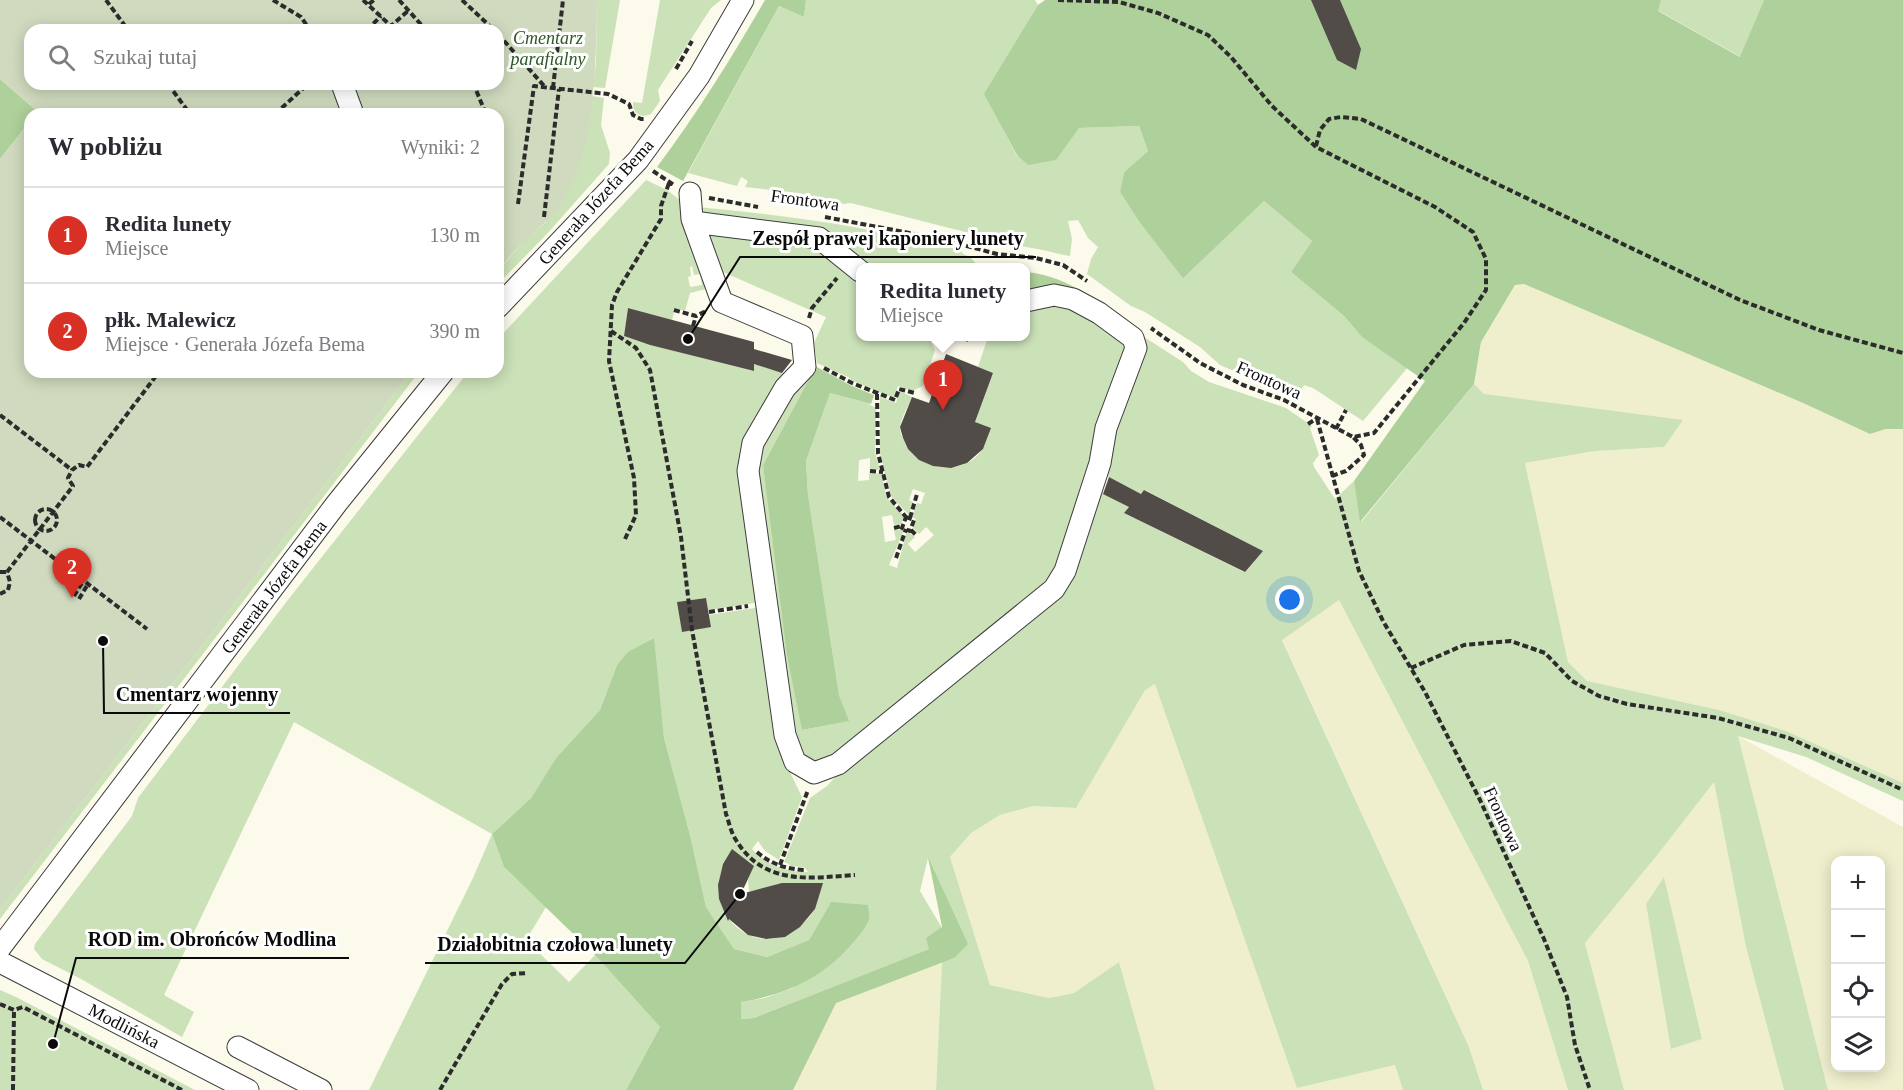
<!DOCTYPE html>
<html lang="pl">
<meta charset="utf-8">
<style>
body{margin:0;font-family:Georgia,serif;background:#f7f7f7;color:#2b2b33}
.controls{position:absolute;right:18px;bottom:18px;display:grid;overflow:hidden;border-radius:12px;box-shadow:0 3px 15px #0003}
.controls button{width:54px;height:54px;display:grid;place-items:center;padding:0;border:0;border-bottom:2px solid #e1e1e2;background:#fff;color:#2b2b33;font:30px sans-serif}
.you{position:absolute;left:1290px;top:600px;width:21px;height:21px;margin:-15px;border:4px solid #fff;border-radius:50%;background:#1a73e8;box-shadow:0 0 0 9px #1a73e833}
.badge{display:grid;place-items:center;width:39px;height:39px;border-radius:50%;background:#d93025;color:#fff;font-size:20px;font-weight:700}
.pin{position:absolute;translate:-50% -50px;filter:drop-shadow(0 2px 3px #0008)}
.pin::after{content:'';position:absolute;top:32px;width:21px;height:18px;background:inherit;clip-path:polygon(0 0,100% 0,50% 100%)}
.popup{position:absolute;left:856px;top:263px;width:174px;height:78px;box-sizing:border-box;display:grid;place-content:center;border-radius:12px;background:#fff;filter:drop-shadow(0 2px 4px #0005);font-size:20px;white-space:nowrap;color:#7c7c81}
.popup b{font-size:22px;color:#2b2b33}
.popup::after{content:'';position:absolute;left:50%;top:100%;margin-left:-12px;border:12px solid transparent;border-top-color:#fff}
.list{margin:0;padding:0;list-style:none}
h2{display:flex;justify-content:space-between;align-items:center;height:78px;margin:0;padding:0 24px;font-size:26px}
h2 small{font-size:20px;font-weight:400;color:#7c7c81}
.list li{display:grid;grid-template-columns:39px 1fr auto;gap:18px;align-items:center;box-sizing:border-box;height:96px;padding:0 24px;border-top:2px solid #e1e1e2}
.list b{display:block;font-size:22px;white-space:nowrap}
.list p{margin:0;font-size:20px;white-space:nowrap;color:#7c7c81}
.list em{font-size:20px;font-style:normal;color:#7c7c81}
.icon{flex:none;width:33px;height:33px;fill:none;stroke:currentColor;stroke-width:2;stroke-linecap:round;stroke-linejoin:round}
.map{position:relative;flex:none;width:1903px;height:1090px;overflow:hidden}
.search{position:absolute;background:#fff;box-shadow:0 3px 15px #0003;left:24px;top:24px;width:480px;height:66px;display:flex;align-items:center;gap:15px;box-sizing:border-box;padding:0 21px;border-radius:18px;color:#7c7c81;font-size:22px}
.panel{position:absolute;background:#fff;box-shadow:0 3px 15px #0003;left:24px;top:108px;width:480px;height:270px;border-radius:18px}
.map>svg:first-child{display:block}
.farmland{fill:#efeecd;fill-rule:evenodd}
.green{fill:#cbe1b8;fill-rule:evenodd}
.forest{fill:#aed09a}
.cemetery{fill:#cfdabe;fill-rule:evenodd}
.building{fill:#514c48}
.lines{fill:none;stroke-linecap:round;stroke-linejoin:round}
.minor-casing{stroke:#3d3d3d;stroke-width:23}
.path{stroke:#2c2c2c;stroke-width:4;stroke-dasharray:6 3;stroke-linecap:butt}
.minor{stroke:#fff;stroke-width:21}
.labels{text-anchor:middle;stroke-width:6;stroke-linejoin:round;paint-order:stroke}
.park-label{font-size:18px;font-style:italic;fill:#2b5824;stroke:#fff}
.street-label{font-size:18px;fill:#0a0a0a;stroke:#fff}
.leader{fill:none;stroke:#0a0a0a;stroke-width:2}
.callout-dot{fill:#0a0a0a;stroke:#fff;stroke-width:2}
.callout-label{font-size:20px;text-anchor:middle;font-weight:bold;fill:#0a0a0a;stroke:#fff;stroke-width:6;stroke-linejoin:round;paint-order:stroke}
</style>
<div class="map">
<svg width="1903" height="1090" viewBox="0 0 1903 1090">
<rect width="100%" height="100%" fill="#fcfaea"/>
<!-- farmland -->
<path class="farmland" d="M1524 284 1803 403 1870 434 1887 429H1903V783L1786 731 1719 710 1586 681 1568 662 1525 463 1595 451 1664 447 1484 394 1474 384 1481 342 1515 285Z
M1339 600 1528 961 1568 1090H1483L1469 1047 1282 639Z
M1156 684 1297 1088 1395 1065 1403 1090H1155L1119 962 1075 993 1049 998 990 985 950 857 971 833 1000 815 1033 806 1076 808 1145 689Z
M1738 736 1903 827V1090H1828ZM1836 860H1880V1068H1836Z
M1714 782 1746 947 1784 1090H1624L1585 943 1658 854ZM1664 877 1702 1039 1672 1049 1646 904Z
M942 962 936 1090H793L835 1003Z"/>
<!-- green -->
<path class="green" d="M597 0H620L605 88 593 87 596 62Z
M660 0H721L711 8 658 90 660 101 651 114C641 119 632 113 633 102L642 103Z
M806 0H1035L1038 5 985 94 1017 156 1079 128 1139 126 1148 151 1124 172 1120 192 1140 223 1183 277 1264 201 1312 241 1291 272 1344 316 1362 337 1408 367 1363 421 1313 388 1304 385 1298 395 1281 392 1220 365 1200 347 1145 312 1131 306 1087 274 1091 259 1098 247 1088 238 1078 220 1068 221 1072 239 1070 256C1057 254 1045 250 1032 248 1013 245 998 244 981 236L851 203 844 204 799 193 745 187 748 181 741 177 737 186 688 173 779 6 804 17Z
M1661 0H1764L1741 57 1657 10Z
M592 96 604 98 601 125 610 153 609 164 546 235 498 284V271L524 241 545 223 572 181 583 150Z
M646 180 667 190 681 201 706 281V289L690 293 685 311 675 308 672 320 628 308 624 336 650 345 753 371 754 364 786 374 749 442 761 602 708 610 706 598 678 602 711 627 709 615 761 607 785 762 802 797 779 860 765 851 758 841 752 849C768 866 785 872 808 872L804 867 790 866 789 864 784 862 810 798 827 786 856 755 1069 582 1109 438 1141 335 1183 362 1191 371 1209 382 1286 408 1312 426 1310 428 1319 455 1313 463 1314 467 1335 499 1354 481 1361 522 1474 384 1484 394 1683 420 1664 447 1595 451 1525 463 1568 662 1587 681 1719 710 1786 731 1903 783V801L1806 757 1738 736 1828 1090H1784L1746 947 1714 782 1658 854 1585 943 1624 1090H1568L1528 961 1339 600 1282 640 1469 1047 1483 1090H1403L1395 1065 1297 1088 1155 684 1145 690 1076 808 1033 806 1000 815 971 833 950 857 990 985 1049 998 1074 993 1119 962 1155 1090H936L942 962 954 958 928 858 920 891 942 928 929 949 754 1018 741 1019V1002L765 998 793 988 831 902 809 940 767 957 734 949 706 907 690 835 664 738 653 638 617 665 600 710 556 758 531 798 492 834 504 867 546 907 526 940 569 982 595 955 660 1027 626 1090H369L473 878 492 834 294 722 164 995 194 1012 182 1037 81 979 42 959 34 949 35 944 132 816 138 798 287 601 468 372H498V339ZM692 266 694 275 700 274 702 285 690 287 688 277 691 276 690 267ZM1107 476 1141 494 1145 490 1263 551 1244 572 1124 513 1129 507 1101 492ZM732 850 754 866 748 879 749 892 760 889 763 895 815 909C769 979 687 913 732 850Z
M697 207C786 215 876 228 962 250V253L971 258 979 267H863L823 237 704 220Z
M700 226 812 240 860 276V336L929 337 935 350 923 386 912 391 898 386 894 398 853 381 848 377 817 363 814 343 826 317 723 272 718 268Z
M1053 298 1125 336 1129 358 1048 587 896 709 821 764 806 757 791 740 756 506 758 446 787 396 808 381 763 465 802 730 848 721 839 695 808 495 806 461 830 393 867 403 876 408 875 452 880 470 870 469V458L859 460 858 481 869 480V473L881 474 887 498 904 516 901 524 894 525 892 515 882 517 885 542 896 540 894 530H904L889 565 897 568 907 531 915 537 908 544 915 552 934 535 926 527 919 534 913 528 916 519 912 517 917 503 921 504 925 493 913 489 909 500 913 502 909 515 891 496 880 453V397L896 403 900 391 912 397C908 406 901 418 900 427 900 431 902 438 904 441 917 470 963 478 982 450 986 444 988 435 990 428L975 422 993 373 978 367 988 337 1026 336V306Z
M411 372H419L0 919V910Z
M1664 877 1702 1039 1671 1049 1646 904Z
M0 990 16 997 195 1090H0Z"/>
<!-- forest -->
<path class="forest" d="M765 0H806L804 17 779 6 683 181 657 167C698 112 731 59 765 0Z
M1045 0H1661L1658 11 1740 57 1764 0H1903V429H1886L1870 434 1803 403 1524 284 1515 285 1481 342 1474 384 1360 522 1354 481 1425 381 1362 337 1344 316 1291 272 1312 241 1264 201 1183 278 1140 223 1120 192 1124 172 1148 151 1139 126 1079 128 1056 160 1028 165 1017 155 984 94 1038 5Z
M0 79 38 112 36 114H30V121L0 159Z
M1026 272C1072 276 1106 308 1141 335L1105 312 1026 297Z
M815 366 852 386 874 395 871 404 830 393 806 461 808 495 839 695 849 721 802 730 787 655 763 465 808 381 810 369Z
M654 638 664 738 690 835 706 907 734 949 767 957 809 940 831 902 868 905C868 909 870 915 869 919 867 927 856 939 850 946 821 979 784 995 741 1002V1019L754 1018 929 949 926 938 942 927 928 857 968 944 954 958 836 1003 793 1090H626L660 1027 595 955 504 867 492 834 531 798 556 758 600 710 617 665 628 652Z"/>
<!-- cemetery -->
<path class="cemetery" d="M0 0H597C596 64 596 158 556 211 547 222 536 230 526 240 516 249 507 260 498 271V114H36L37 111 0 79ZM30 30H498V84H30Z
M30 121V372H411L0 910V159Z"/>
<!-- building -->
<path class="building" d="M1311 0H1340L1361 49 1356 70 1337 60Z
M628 308 754 342V349L792 360 782 373 754 364V371L650 345 624 336Z
M946 354 993 373 975 422 991 428 983 449 967 463 951 468 933 466 919 460 908 449 903 438 900 427 912 397 929 403Z
M1109 477 1141 494 1144 490 1263 551 1245 572 1124 513 1129 507 1103 494Z
M706 598 711 627 682 632 677 602Z
M732 849 754 866 741 894 782 883H823L815 909 800 927 785 937 766 939 748 935 729 919 728 921 719 899 718 885 723 864Z"/>
<g class="lines">
<defs>
<path id="minor" d="M342 84 353 114
M690 193 692 219 722 302 802 336 805 367 785 388 753 443 748 471 785 735 795 762 814 773 838 764 1054 589 1065 571 1100 463 1106 428 1136 348 1133 338 1099 313 1073 299 1054 295 1026 301
M693 222 819 238 860 271
M498 307 638 160 699 76 743 0
M0 948 337 503 443 372
M0 962 248 1090
M238 1047 321 1090"/>
</defs>
<!-- minor casing -->
<use href="#minor" class="minor-casing"/>
<!-- path -->
<path class="path" d="M106 0 128 30
M273 0 301 17 310 30
M363 0 391 26 409 10
M399 0 426 30
M462 0 494 30
M1058 0 1119 2 1158 13 1208 35 1231 57 1272 106 1316 147 1435 207 1473 232 1486 259V290L1464 323 1374 433 1353 437 1284 400 1243 385 1200 363 1151 328
M369 4 374 0
M367 30 381 16
M498 34 545 87
M676 69 692 41
M168 84 190 114
M471 84 476 90 486 114
M553 88 563 0
M275 114 308 84
M1316 146 1320 130 1329 119 1341 117 1361 119 1740 300 1819 330 1903 353
M653 171 674 185
M709 198 758 207
M518 204 534 86 608 94 629 104 633 115 641 119H645
M544 217 559 89
M825 217 936 238 997 254 1036 258 1063 265 1087 281
M674 310 696 316 706 311
M809 318 812 308 837 278
M693 326 696 316
M611 331 636 348 650 370 681 537 692 630 726 814C729 822 731 833 736 840 764 886 809 878 855 875
M966 341 968 336
M824 368 852 383 895 400 899 389 915 393
M877 394 878 453 889 497 906 517
M0 415 72 470
M1317 419 1359 571 1383 621 1425 692 1480 800 1544 939 1567 997 1575 1045 1590 1090
M1308 424 1316 419
M1336 429 1346 410
M870 471 883 472
M1332 476 1346 471 1364 455 1361 445 1353 437
M35 520a11 11 0 1 1 22 0a11 11 0 1 1-22 0Z
M0 517 147 629
M906 517 914 520 910 531 902 528Z
M910 518 917 494
M894 528 902 526
M911 530 917 536
M625 539 636 515 634 478 609 361 612 305 617 292 661 219V206L669 183
M896 558 906 529
M0 572H7
M7 572 73 486 68 478 72 470 79 465 87 467 159 372
M0 594 8 590 10 582 7 572
M74 596 83 581
M79 599 88 584
M709 612 748 606
M1411 668 1464 645 1511 641 1545 653 1572 681 1599 696 1627 704 1718 718 1789 738 1903 790
M757 852C771 864 786 869 804 870
M780 865 808 790
M0 1004 14 1010 23 1007 182 1090
M13 1090 14 1010
M440 1090 502 984 512 974 527 973"/>
<!-- minor -->
<use href="#minor" class="minor"/>
</g>
<g class="labels">
<!-- park labels -->
<g class="park-label">
<text x="548" y="44">Cmentarz<tspan x="548" dy="21">parafialny</tspan></text>
</g>
<!-- street labels -->
<g class="street-label">
<text transform="translate(805 200) rotate(8)" y="6">Frontowa</text>
<text transform="translate(596 202) rotate(-48)" y="6">Generała Józefa Bema</text>
<text transform="translate(1269 380) rotate(24)" y="6">Frontowa</text>
<text transform="translate(274 587) rotate(-53)" y="6">Generała Józefa Bema</text>
<text transform="translate(1503 819) rotate(65)" y="6">Frontowa</text>
<text transform="translate(124 1026) rotate(27)" y="6">Modlińska</text>
</g>
</g>
<!-- callouts -->
<path class="leader" d="M688 339L740 257H1036M103 641L104 713H290M53 1044L76 958H349M740 894L685 963H425"/>
<g class="callout-dot">
<circle cx="688" cy="339" r="6"/>
<circle cx="103" cy="641" r="6"/>
<circle cx="53" cy="1044" r="6"/>
<circle cx="740" cy="894" r="6"/>
</g>
<g class="callout-label">
<text x="888" y="245">Zespół prawej kaponiery lunety</text>
<text x="197" y="701">Cmentarz wojenny</text>
<text x="212" y="946">ROD im. Obrońców Modlina</text>
<text x="555" y="951">Działobitnia czołowa lunety</text>
</g>
</svg>
<div class="controls">
<button>+</button>
<button>−</button>
<button><svg class="icon" aria-label="locate" viewBox="0 0 24 24"><circle cx="12" cy="12" r="6"/><path d="M12 2v4M12 18v4M2 12h4M18 12h4"/></svg></button>
<button><svg class="icon" aria-label="layers" viewBox="0 0 24 24"><path d="M12 4l9 5-9 5-9-5zM3 14l9 5 9-5"/></svg></button>
</div>
<div class="you"></div>
<div class="pin badge" style="left:943px;top:410px">1</div>
<div class="popup"><b>Redita lunety</b>Miejsce</div>
<div class="pin badge" style="left:72px;top:598px">2</div>
<div class="search"><svg class="icon" aria-label="search" viewBox="0 0 24 24"><circle cx="10" cy="10" r="6"/><path d="M15 15l6 6"/></svg>Szukaj tutaj</div>
<section class="panel">
<h2>W pobliżu<small>Wyniki: 2</small></h2>
<ul class="list">
<li><span class="badge">1</span><div><b>Redita lunety</b><p>Miejsce</p></div><em>130 m</em></li>
<li><span class="badge">2</span><div><b>płk. Malewicz</b><p>Miejsce · Generała Józefa Bema</p></div><em>390 m</em></li>
</ul>
</section>
</div>
